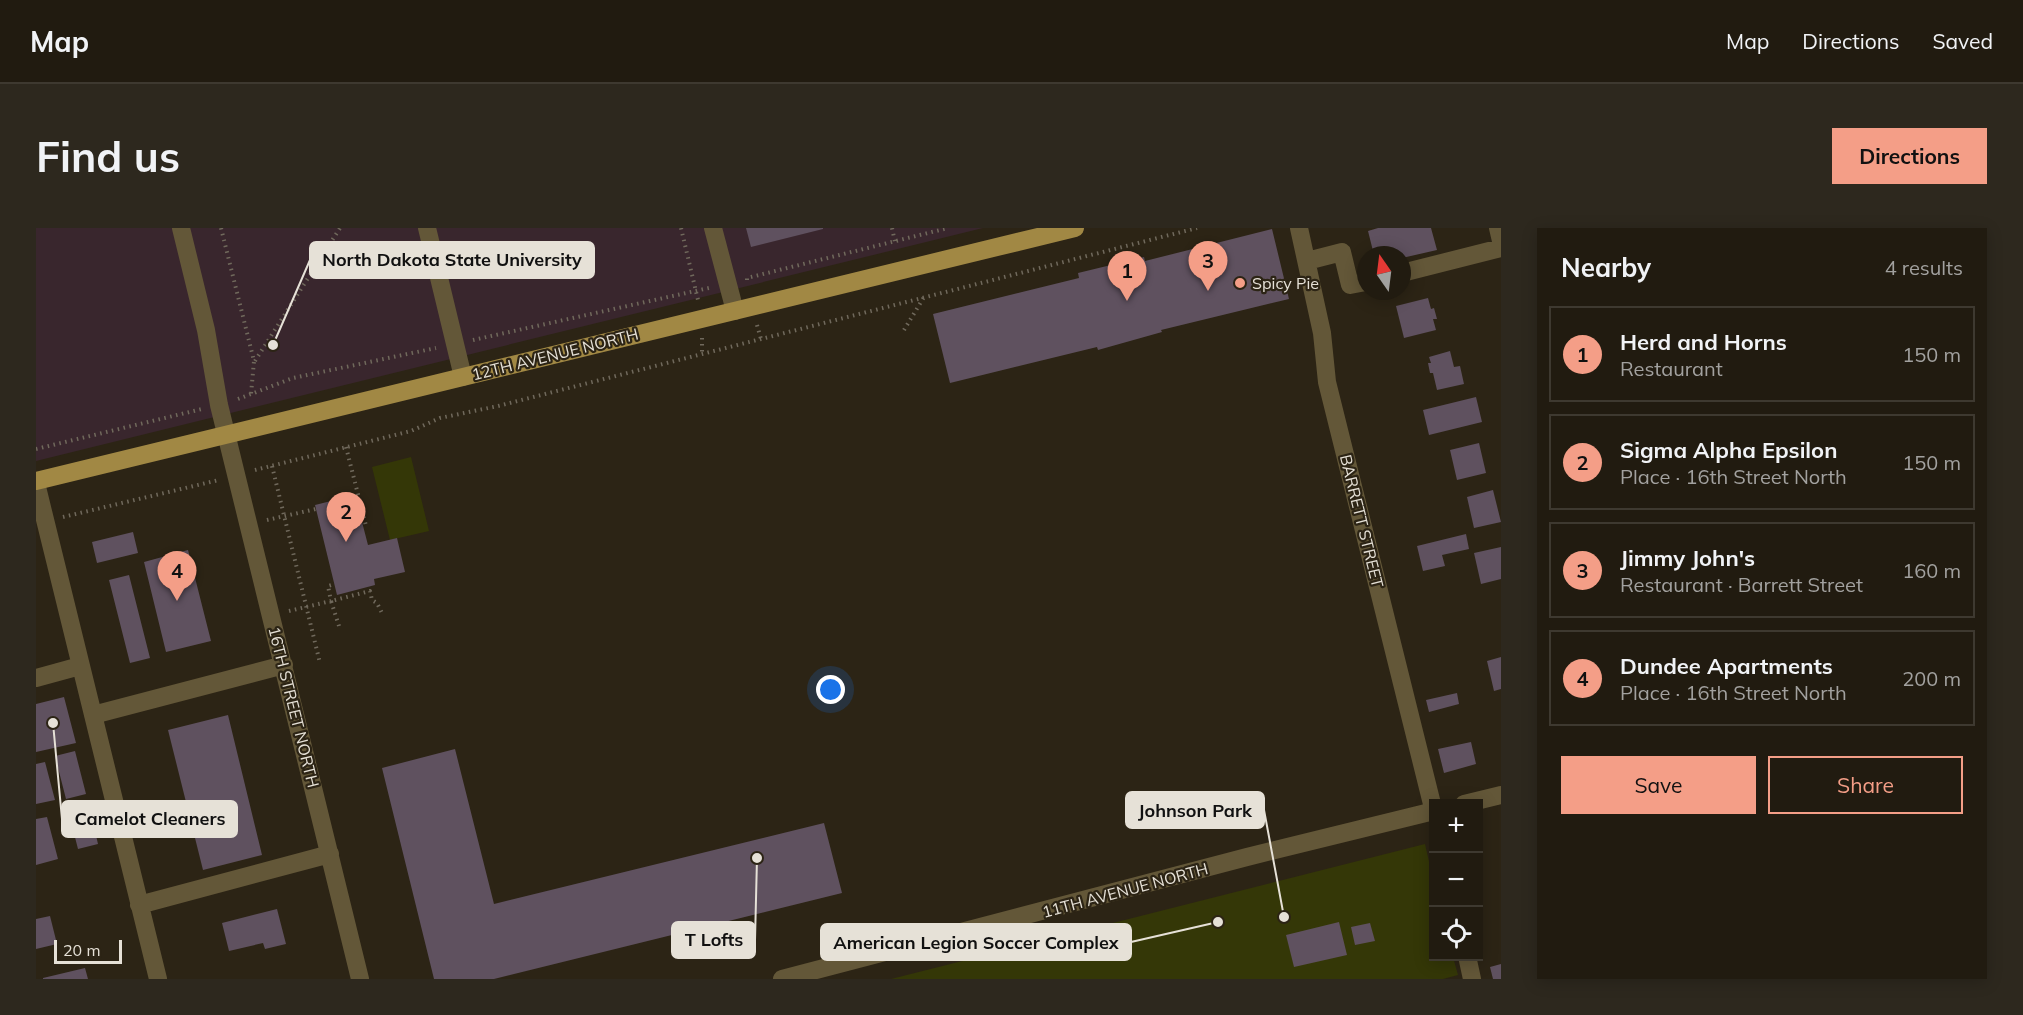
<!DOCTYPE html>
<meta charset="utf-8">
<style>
body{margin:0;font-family:Mulish,sans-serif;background:#2d281e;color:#f1f3f6}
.controls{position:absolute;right:18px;bottom:18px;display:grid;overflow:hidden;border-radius:0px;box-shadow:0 3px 15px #0003}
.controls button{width:54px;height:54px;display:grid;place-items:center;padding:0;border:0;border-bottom:2px solid #3e3930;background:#211b10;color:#f1f3f6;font:30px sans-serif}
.compass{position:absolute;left:1321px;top:18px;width:54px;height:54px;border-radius:50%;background:#211b10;box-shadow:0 3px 15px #0003;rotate:346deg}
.scale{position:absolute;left:18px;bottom:15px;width:68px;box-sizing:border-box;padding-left:6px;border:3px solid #e6e1d7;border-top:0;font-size:16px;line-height:21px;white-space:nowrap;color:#e6e1d7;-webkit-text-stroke:4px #2c2415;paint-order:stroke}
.you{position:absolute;left:795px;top:462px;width:21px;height:21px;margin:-15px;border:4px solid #fff;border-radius:50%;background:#1a73e8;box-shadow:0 0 0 9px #1a73e833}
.badge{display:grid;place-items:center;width:39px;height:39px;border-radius:50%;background:#f49e87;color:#111;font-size:20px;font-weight:700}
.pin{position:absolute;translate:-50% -50px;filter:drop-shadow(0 2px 3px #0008)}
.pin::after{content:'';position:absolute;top:32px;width:21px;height:18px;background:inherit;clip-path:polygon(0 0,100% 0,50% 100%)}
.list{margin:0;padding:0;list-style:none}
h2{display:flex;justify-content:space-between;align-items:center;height:78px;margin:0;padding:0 24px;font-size:26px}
h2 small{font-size:20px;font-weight:400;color:#a2a19f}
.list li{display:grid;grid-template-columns:39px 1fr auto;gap:18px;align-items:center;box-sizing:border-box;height:96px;margin:0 12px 12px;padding:0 12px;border:2px solid #3e3930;border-radius:0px}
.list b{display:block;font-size:22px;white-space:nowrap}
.list p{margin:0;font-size:20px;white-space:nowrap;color:#a2a19f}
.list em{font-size:20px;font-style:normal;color:#a2a19f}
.actions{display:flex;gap:12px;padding:18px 24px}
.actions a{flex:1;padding:14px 0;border:2px solid #f49e87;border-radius:0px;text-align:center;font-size:21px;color:#f49e87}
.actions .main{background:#f49e87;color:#111}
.icon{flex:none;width:33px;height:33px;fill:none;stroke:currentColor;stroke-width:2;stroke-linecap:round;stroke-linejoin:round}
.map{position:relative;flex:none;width:1465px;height:751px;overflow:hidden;border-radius:0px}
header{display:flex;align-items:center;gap:36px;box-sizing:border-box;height:84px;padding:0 30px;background:#211b10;border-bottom:2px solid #3e3930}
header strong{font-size:28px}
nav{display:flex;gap:33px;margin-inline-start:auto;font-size:21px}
.intro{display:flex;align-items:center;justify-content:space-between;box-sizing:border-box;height:144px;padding:0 36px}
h1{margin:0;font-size:42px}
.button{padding:15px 27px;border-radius:0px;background:#f49e87;color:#111;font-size:21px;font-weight:700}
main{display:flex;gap:36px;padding:0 36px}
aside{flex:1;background:#211b10;border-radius:0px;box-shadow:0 3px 15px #0003}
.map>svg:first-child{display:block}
.education{fill:#39262d}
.green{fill:#343707}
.building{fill:#5f515f}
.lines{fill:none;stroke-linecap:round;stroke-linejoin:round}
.path{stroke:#70695c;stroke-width:4;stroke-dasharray:1.5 4.5;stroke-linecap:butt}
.minor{stroke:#635738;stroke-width:18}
.major{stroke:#a18844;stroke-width:18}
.poi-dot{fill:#f49e87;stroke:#2c2415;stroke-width:2}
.labels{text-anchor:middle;stroke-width:4.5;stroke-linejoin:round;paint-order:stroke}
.poi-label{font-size:16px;fill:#e6e1d7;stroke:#2c2415;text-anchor:start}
.street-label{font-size:16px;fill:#e6e1d7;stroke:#2c2415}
.leader{fill:none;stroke:#e6e1d7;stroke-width:2}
.callout-dot{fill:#e6e1d7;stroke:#2c2415;stroke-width:2}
.callout{fill:#e6e1d7;stroke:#e6e1d7;stroke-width:2}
.callout-label{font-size:18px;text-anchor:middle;font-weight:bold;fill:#111}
</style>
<header>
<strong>Map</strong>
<nav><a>Map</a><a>Directions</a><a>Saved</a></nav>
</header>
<div class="intro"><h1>Find us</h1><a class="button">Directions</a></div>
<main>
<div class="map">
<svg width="1465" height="751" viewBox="0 0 1465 751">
<rect width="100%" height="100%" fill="#2c2415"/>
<!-- education -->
<path class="education" d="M0 0H947L0 233Z"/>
<!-- green -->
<path class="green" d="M375 229 393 303 354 312 336 239Z
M1389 616 1397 651 1398 728 1417 729 1422 747 1407 751H855Z"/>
<!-- building -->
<path class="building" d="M710 0H787V1L715 19Z
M1342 0H1395L1401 22 1366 30V27H1338L1332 3Z
M1236 1 1253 71 1125 102 1126 104 1062 122 1061 119 914 155 897 86 1043 50 1042 45 1108 29 1109 33Z
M1392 70 1395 81 1398 80 1401 91H1397L1400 102 1368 110 1360 78Z
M1414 123 1418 139 1424 138 1428 156 1401 162 1397 145H1394L1392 135H1395L1393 129Z
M1440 169 1446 194 1393 207 1387 182Z
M1443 215 1450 245 1421 252 1414 222Z
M1457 262 1465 294 1438 300 1431 269Z
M319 267 332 317 361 310 369 344 338 351 339 357 301 367 279 277Z
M97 304 102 325 61 335 56 314Z
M1430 306 1433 321 1406 327 1409 338 1387 343 1381 318Z
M1465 319V351L1445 356 1438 325Z
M152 322 175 413 130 424 108 334Z
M93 347 114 430 94 435 73 352Z
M1465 429V461L1458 463 1451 433Z
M1421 465 1423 476 1393 484 1390 472Z
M28 469 40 515 0 524V476Z
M192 487 226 627 167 642 132 502Z
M1435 514 1440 536 1408 545 1402 521Z
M419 521 458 676 788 595 806 665 458 751H398L346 540Z
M39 523 50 566 30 571 19 528Z
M9 534 19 572 0 576V536Z
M52 573 62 616 42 621 31 578Z
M11 589 22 631 0 637V591Z
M241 681 250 716 229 721 227 715 193 723 186 695Z
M14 688 21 716 0 721V691Z
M1303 694 1311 727 1258 739 1250 707Z
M1334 695 1339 713 1319 717 1315 699Z
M1465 736V751H1457L1454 739Z
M49 740 52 751H7V750Z"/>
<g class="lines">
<!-- path -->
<path class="path" d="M185 0 218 133 215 166
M645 0 662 72
M856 0 859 14
M711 52V50L912 0
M721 97 725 111
M868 102 888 69
M666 110V125
M437 112 673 60
M219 133 304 0
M202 171 257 150 400 120
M310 219 330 298
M0 221 166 181
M236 238 284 435
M219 242 375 203 404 190 462 178 1161 0
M27 289 183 252
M231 292 280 281
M253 383 295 373 292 358 299 356
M303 398 295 373 334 363 336 372 341 375 347 387"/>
<!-- minor -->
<path class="minor" d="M145 0 170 102 183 177 324 751
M391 0 427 149
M677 0 699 83
M1263 0 1286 105 1291 154 1398 584
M1462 0 1465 13
M1271 33 1306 24 1314 57 1330 54
M1366 45 1465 20
M0 255 122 751
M0 450 44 438
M57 487 248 437
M1428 576 1465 567
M103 677 294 626
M1431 728 1436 751
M746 751 1211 629 1398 583"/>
<!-- major -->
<path class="major" d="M0 253 1039 0"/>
</g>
<!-- markers -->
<circle class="poi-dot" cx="1204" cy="55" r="6"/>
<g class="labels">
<!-- poi labels -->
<g class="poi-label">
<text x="1216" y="61">Spicy Pie</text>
</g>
<!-- street labels -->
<g class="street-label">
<text transform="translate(519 126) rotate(-14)" y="6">12TH AVENUE NORTH</text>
<text transform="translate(1326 293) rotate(76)" y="6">BARRETT STREET</text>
<text transform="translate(258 479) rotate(76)" y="6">16TH STREET NORTH</text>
<text transform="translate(1089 662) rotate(-15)" y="6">11TH AVENUE NORTH</text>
</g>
</g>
<!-- callouts -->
<path class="leader" d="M237 117L274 32M1248 689L1228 582M17 495L26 591M721 630L719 712M1182 694L1095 714"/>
<g class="callout-dot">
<circle cx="237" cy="117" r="6"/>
<circle cx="1248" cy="689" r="6"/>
<circle cx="17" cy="495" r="6"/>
<circle cx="721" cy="630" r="6"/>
<circle cx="1182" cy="694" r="6"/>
</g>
<g class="callout">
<rect x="274" y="14" width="284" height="36" rx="6"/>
<rect x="1090" y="564" width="138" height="36" rx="6"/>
<rect x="26" y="573" width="175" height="36" rx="6"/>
<rect x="636" y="694" width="83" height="36" rx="6"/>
<rect x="785" y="696" width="310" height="36" rx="6"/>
</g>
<g class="callout-label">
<text x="416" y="38">North Dakota State University</text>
<text x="1159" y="589">Johnson Park</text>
<text x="114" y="597">Camelot Cleaners</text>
<text x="678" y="718">T Lofts</text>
<text x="940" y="721">American Legion Soccer Complex</text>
</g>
</svg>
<div class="controls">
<button>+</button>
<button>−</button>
<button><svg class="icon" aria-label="locate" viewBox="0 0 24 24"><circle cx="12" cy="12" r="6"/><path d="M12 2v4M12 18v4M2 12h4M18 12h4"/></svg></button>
</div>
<svg class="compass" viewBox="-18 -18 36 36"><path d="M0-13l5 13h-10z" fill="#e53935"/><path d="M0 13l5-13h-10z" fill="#a2a19f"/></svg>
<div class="scale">20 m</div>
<div class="you"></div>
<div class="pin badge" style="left:1091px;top:73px">1</div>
<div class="pin badge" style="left:310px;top:314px">2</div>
<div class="pin badge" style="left:1172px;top:63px">3</div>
<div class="pin badge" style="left:141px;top:373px">4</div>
</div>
<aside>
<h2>Nearby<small>4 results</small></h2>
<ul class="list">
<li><span class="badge">1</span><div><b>Herd and Horns</b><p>Restaurant</p></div><em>150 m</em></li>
<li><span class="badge">2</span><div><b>Sigma Alpha Epsilon</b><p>Place · 16th Street North</p></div><em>150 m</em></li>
<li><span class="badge">3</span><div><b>Jimmy John's</b><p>Restaurant · Barrett Street</p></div><em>160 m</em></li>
<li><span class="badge">4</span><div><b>Dundee Apartments</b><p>Place · 16th Street North</p></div><em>200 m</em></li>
</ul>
<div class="actions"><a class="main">Save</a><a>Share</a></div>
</aside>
</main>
